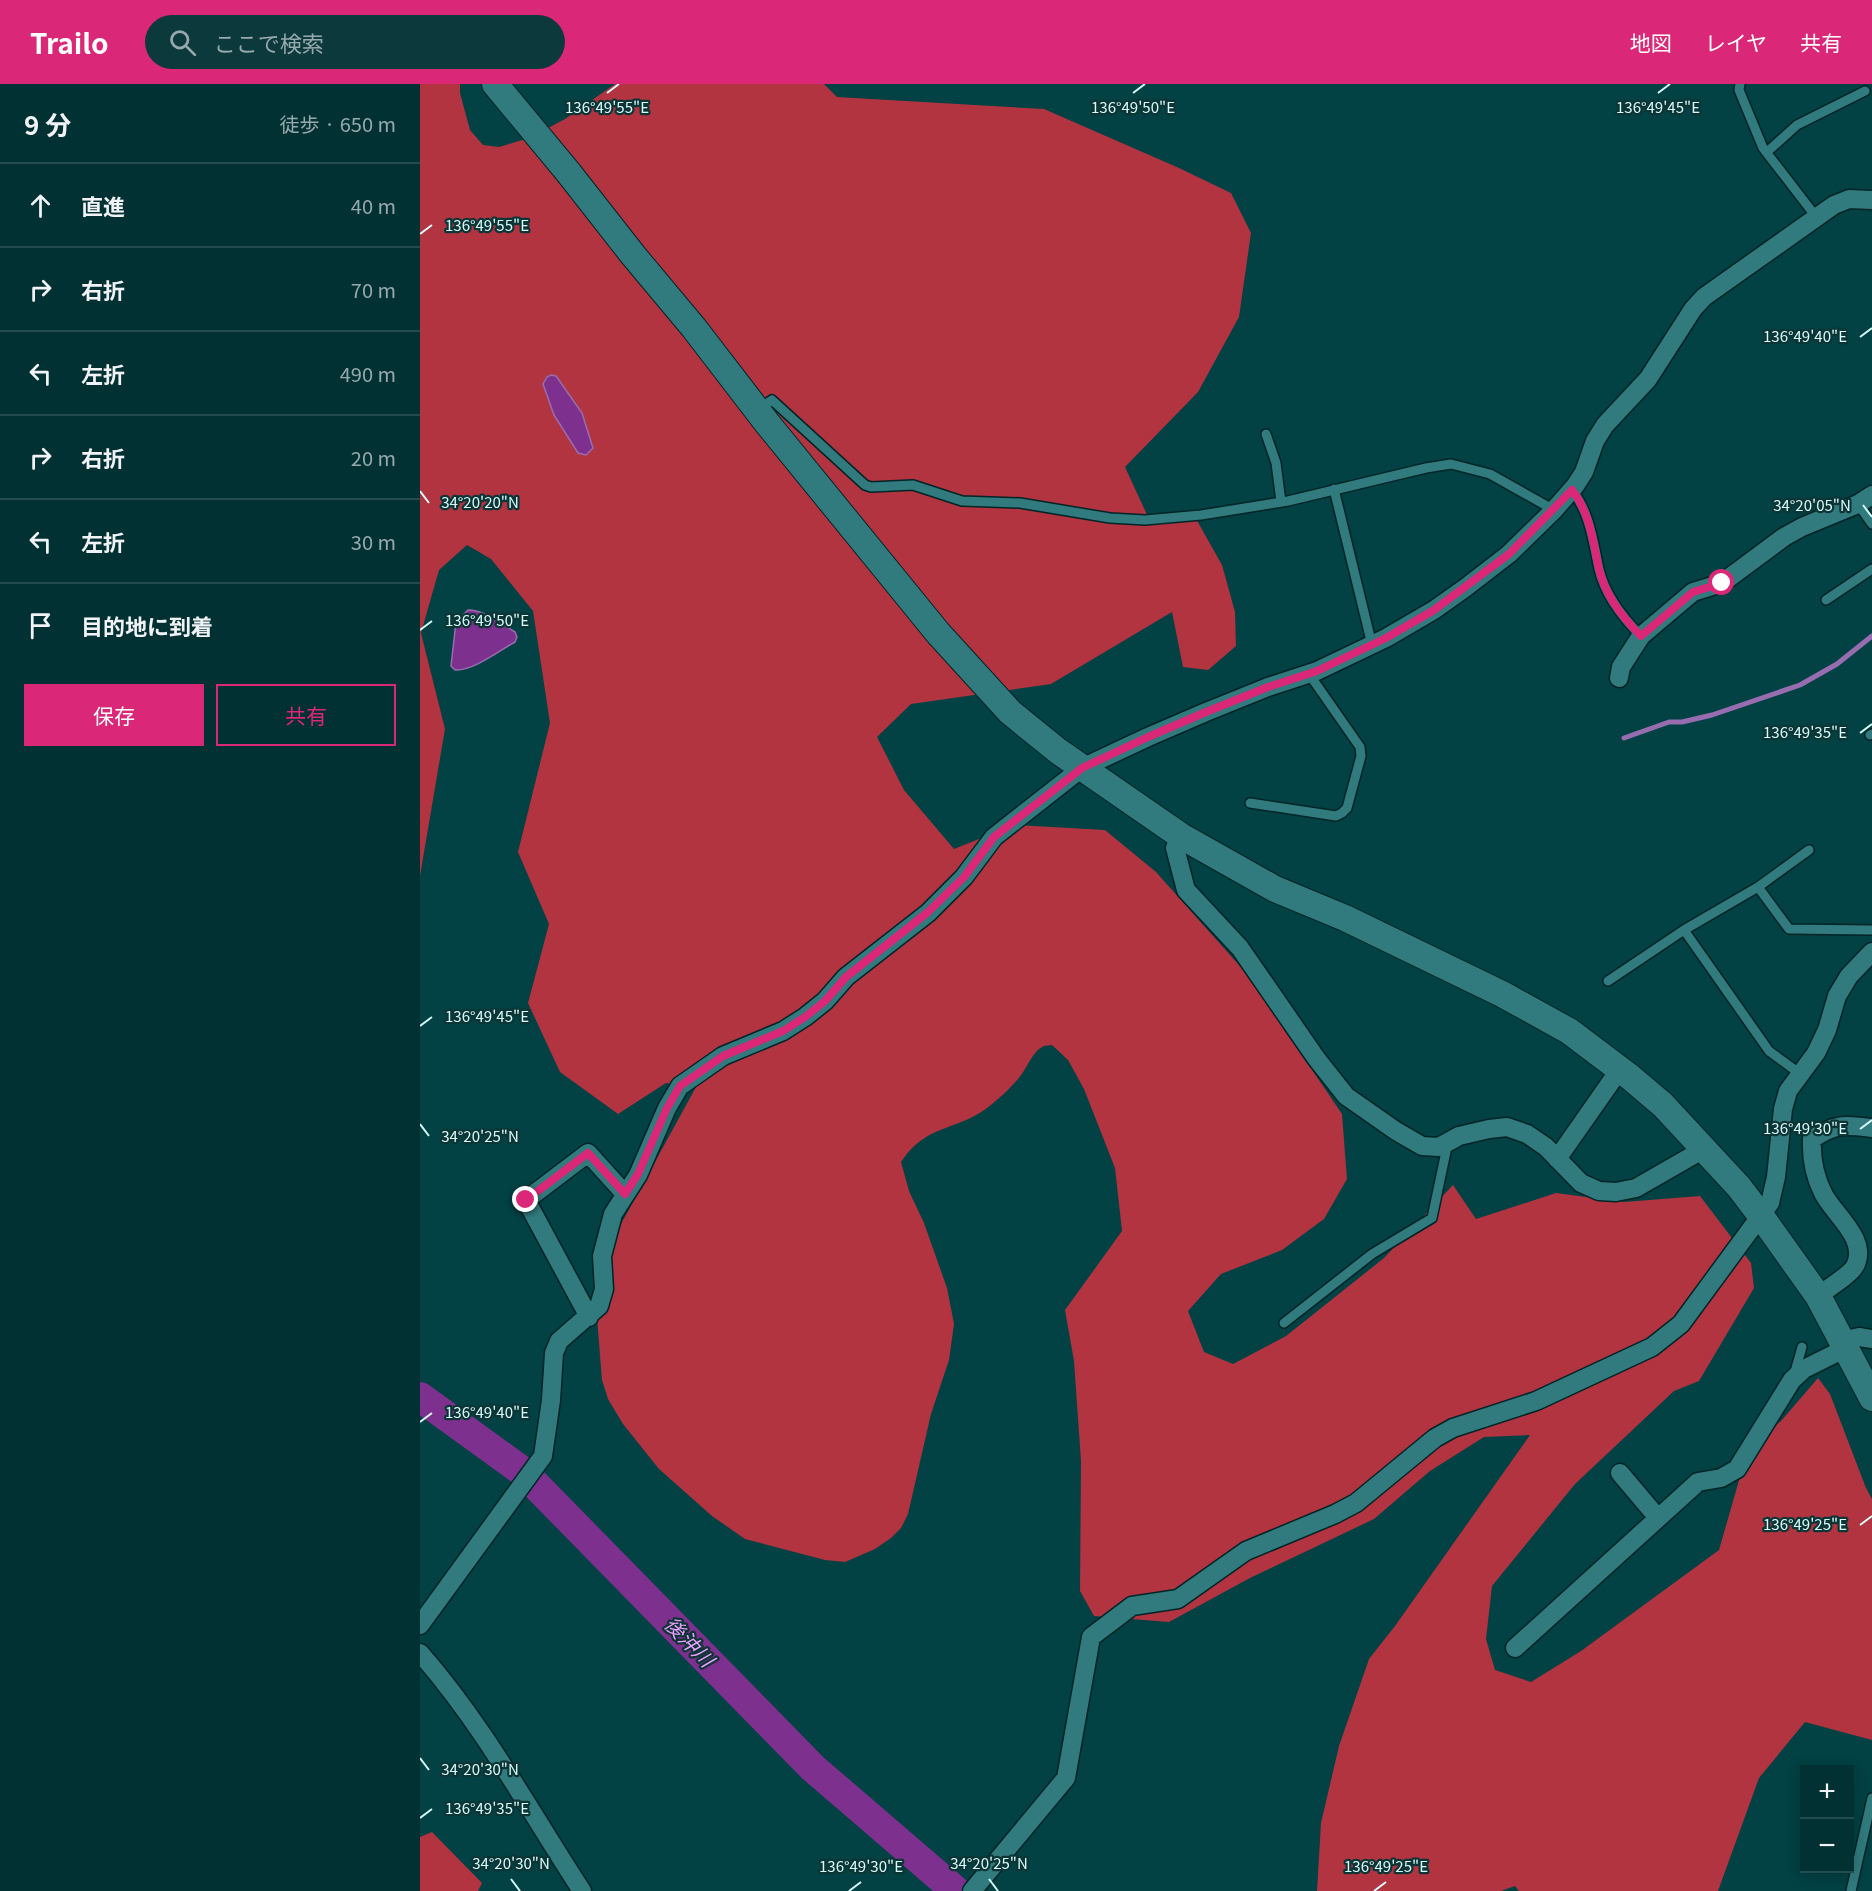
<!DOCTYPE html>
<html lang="ja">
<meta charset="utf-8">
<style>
body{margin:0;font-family:Georgia,"Noto Sans JP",serif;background:#0c393b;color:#f1f3f6}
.controls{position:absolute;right:18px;bottom:18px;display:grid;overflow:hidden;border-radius:0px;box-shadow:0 3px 15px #0003}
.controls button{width:54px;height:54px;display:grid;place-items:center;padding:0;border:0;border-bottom:2px solid #234c4e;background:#023133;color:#f1f3f6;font:30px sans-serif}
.stop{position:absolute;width:18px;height:18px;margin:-14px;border:4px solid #db2777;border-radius:50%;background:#fff}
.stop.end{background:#db2777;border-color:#fff;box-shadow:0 2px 6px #0008}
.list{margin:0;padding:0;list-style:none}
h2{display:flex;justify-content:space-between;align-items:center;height:78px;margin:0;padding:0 24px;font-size:26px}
h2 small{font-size:20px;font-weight:400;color:#96a9ac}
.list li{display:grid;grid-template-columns:39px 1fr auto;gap:18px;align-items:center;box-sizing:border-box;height:84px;padding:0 24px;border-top:2px solid #234c4e}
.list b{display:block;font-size:22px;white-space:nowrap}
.list em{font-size:20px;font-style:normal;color:#96a9ac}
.actions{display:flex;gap:12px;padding:18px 24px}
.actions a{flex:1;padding:14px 0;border:2px solid #db2777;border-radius:0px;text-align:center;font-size:21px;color:#db2777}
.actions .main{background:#db2777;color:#fff}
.icon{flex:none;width:33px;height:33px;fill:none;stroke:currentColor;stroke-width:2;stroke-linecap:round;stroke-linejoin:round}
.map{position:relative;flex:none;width:1452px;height:1807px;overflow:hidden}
header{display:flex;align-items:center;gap:36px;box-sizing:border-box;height:84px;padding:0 30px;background:#db2777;color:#fff}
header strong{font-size:28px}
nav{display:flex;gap:33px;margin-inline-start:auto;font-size:21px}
.search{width:420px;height:54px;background:#0c393b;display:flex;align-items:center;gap:15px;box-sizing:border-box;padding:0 21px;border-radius:33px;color:#96a9ac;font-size:22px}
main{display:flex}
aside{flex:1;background:#023133}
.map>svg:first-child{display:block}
.forest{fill:#b23441}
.water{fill:#7d308e;stroke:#986daf;stroke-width:1.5}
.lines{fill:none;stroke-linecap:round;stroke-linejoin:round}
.stream{stroke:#986daf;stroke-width:5}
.river{stroke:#7d308e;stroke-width:30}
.lane-casing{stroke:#002527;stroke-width:12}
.street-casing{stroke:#002527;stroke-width:21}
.secondary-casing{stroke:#002527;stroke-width:28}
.lane{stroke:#317a7d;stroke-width:9}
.street{stroke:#317a7d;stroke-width:18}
.secondary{stroke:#317a7d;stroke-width:26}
.route{stroke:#db2777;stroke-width:8}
.ticks{fill:none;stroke:#d7fafb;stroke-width:2}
.labels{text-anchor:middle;stroke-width:4.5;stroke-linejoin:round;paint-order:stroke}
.water-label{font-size:20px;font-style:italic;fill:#ea9efd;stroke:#0d3536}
.ticks-label{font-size:15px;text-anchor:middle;fill:#d7fafb;stroke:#0d3536;stroke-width:4.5;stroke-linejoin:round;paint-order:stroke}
</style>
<header>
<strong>Trailo</strong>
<div class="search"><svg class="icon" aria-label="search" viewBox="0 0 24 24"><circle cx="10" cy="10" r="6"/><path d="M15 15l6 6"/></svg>ここで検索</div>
<nav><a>地図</a><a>レイヤ</a><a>共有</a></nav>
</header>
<main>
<aside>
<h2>9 分<small>徒歩 · 650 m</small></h2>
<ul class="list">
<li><svg class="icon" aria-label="ahead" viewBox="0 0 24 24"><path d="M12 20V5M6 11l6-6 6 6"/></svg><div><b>直進</b></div><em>40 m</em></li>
<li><svg class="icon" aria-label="right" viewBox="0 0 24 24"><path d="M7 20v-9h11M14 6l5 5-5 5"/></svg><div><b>右折</b></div><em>70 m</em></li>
<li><svg class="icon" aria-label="left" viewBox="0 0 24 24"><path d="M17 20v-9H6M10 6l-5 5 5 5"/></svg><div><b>左折</b></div><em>490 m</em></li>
<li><svg class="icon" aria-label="right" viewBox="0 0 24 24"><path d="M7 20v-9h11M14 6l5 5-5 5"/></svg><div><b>右折</b></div><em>20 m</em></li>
<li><svg class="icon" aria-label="left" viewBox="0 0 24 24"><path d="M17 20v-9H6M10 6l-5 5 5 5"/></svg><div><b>左折</b></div><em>30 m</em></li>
<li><svg class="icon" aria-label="arrive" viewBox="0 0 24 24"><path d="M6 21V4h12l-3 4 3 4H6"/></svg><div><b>目的地に到着</b></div></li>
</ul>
<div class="actions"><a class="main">保存</a><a>共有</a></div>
</aside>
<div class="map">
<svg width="1452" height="1807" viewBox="0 0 1452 1807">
<rect width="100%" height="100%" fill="#024144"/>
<!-- forest -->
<path class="forest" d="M0 0H40V9L50 46 63 61 79 63 109 54 145 35 195 0H404L417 13 624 25 759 84 811 109 831 149 819 233 778 308 705 383 729 435 775 433 802 481 815 528 816 562 788 586 763 583 752 528 631 600 491 620 457 653 484 706 534 765 594 741 685 746 736 788 827 890 922 1030 927 1095 904 1135 862 1166 801 1190 768 1227 784 1268 813 1280 866 1252 964 1174 1033 1101 1056 1135 1136 1109 1204 1118 1280 1112 1331 1179 1334 1204 1279 1297 1254 1307 1155 1400 1072 1502 1066 1555 1075 1586 1111 1598 1161 1567 1299 1466 1328 1365 1361 1337 1398 1294 1410 1310 1446 1404 1452 1415V1656L1385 1638 1339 1694 1298 1807H1099L1095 1802 1081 1807H897L901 1739 919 1662 949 1575 975 1542 1110 1351 1064 1353 1010 1387 954 1435 830 1494 749 1538 674 1532 660 1507 661 1377 654 1277 645 1226 702 1147 695 1084 664 1005 648 976 632 961 624 962 619 965C610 973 606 986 598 995 589 1006 577 1016 567 1024 534 1048 506 1040 481 1078L489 1107 504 1139 527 1204 534 1240 529 1276 511 1330 488 1430 481 1444 471 1454 455 1465 425 1478 405 1476 325 1455 292 1432 239 1385 203 1340 188 1315 182 1296 177 1234 179 1180 276 1003 246 999 198 1030 140 988 108 919 129 840 98 768 130 639 113 527 71 475 47 461 19 486 1 549 25 645 0 792Z
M12 1748 62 1799 58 1807H0V1753Z"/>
<!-- water -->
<path class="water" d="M131 291 136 292 162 329 173 364 166 371 158 369 134 331 123 300 127 293Z
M48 526C65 526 81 540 95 548L97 553 95 558C79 567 53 587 35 586L31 582 36 538Z"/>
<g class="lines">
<!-- stream -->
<path class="stream" d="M1204 654 1249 638H1262L1292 631 1380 601 1417 580 1452 552"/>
<!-- river -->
<path class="river" d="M0 1313 102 1387 393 1684 536 1807"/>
<defs>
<path id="lane" d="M1320 0 1319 6 1343 64 1397 134
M1347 68 1377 41 1445 7
M338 326 352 316 445 401 451 403 493 401 542 417 600 419 690 434 725 436 781 431 868 417 1006 384 1031 380 1070 390 1134 426
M846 350 856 379 861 418
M914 405 952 561
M1152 406C1170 429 1173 457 1179 485 1185 511 1203 534 1221 552
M1438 420 1452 440
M1406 516 1452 485
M1450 651 1452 650
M830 719 916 732 922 729 927 724 941 672 940 663 889 590
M1338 803 1389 766
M1188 897 1264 846
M1379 989 1349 967 1264 846 1338 803 1369 845 1452 846
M864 1239 952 1170 1012 1134 1028 1058
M1374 1291 1382 1263
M1431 1807 1452 1714"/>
<path id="street" d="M1199 594 1201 583 1221 552 1273 508 1302 499 1364 453 1382 443 1438 420 1452 411
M760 752 755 764 766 806 820 864 896 974 926 1012 976 1047 1002 1062 1019 1063 1039 1052 1069 1045 1087 1043 1107 1050 1126 1063 1161 1099 1179 1107 1196 1108 1216 1104 1284 1065
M1137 1075 1200 985
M1398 1212C1407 1205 1430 1191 1435 1182 1449 1155 1413 1130 1403 1109 1394 1091 1391 1075 1392 1055 1415 1039 1425 1041 1452 1044
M169 1233 106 1116 168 1069 205 1110
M1422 1257 1439 1253 1452 1255
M1200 1389 1238 1434
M0 1541 123 1372 131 1316 134 1269 139 1257 179 1222 184 1205 182 1172 193 1130 218 1091 247 1024 260 1002 303 972 363 947 385 933 405 917 426 893 508 829 544 793 574 753 662 684 728 653 786 628 848 603 897 587 966 554 1014 526 1045 504 1089 470 1134 426 1155 402 1164 388 1175 357 1185 341 1228 295 1273 225 1284 213 1414 121 1429 115 1452 116
M1095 1564 1278 1398 1301 1394 1317 1385 1372 1296 1384 1285 1426 1264
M0 1569C64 1642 109 1726 162 1807
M552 1807 646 1694 671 1553 712 1522 758 1515 826 1467 915 1430 936 1419 1015 1354 1033 1344 1116 1317 1232 1263 1261 1240 1350 1119 1356 1093 1363 1025 1368 1007 1396 969 1407 946 1417 912 1429 892 1452 868"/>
<path id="secondary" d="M75 0 148 88 213 171 274 244 347 339 518 549 590 628 638 667 761 752 855 805 925 834 1082 910 1149 947 1210 993 1243 1021 1319 1103 1341 1132 1398 1212 1452 1314"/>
</defs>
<!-- lane casing -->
<use href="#lane" class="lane-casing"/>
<!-- street casing -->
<use href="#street" class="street-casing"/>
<!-- secondary casing -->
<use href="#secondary" class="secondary-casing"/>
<!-- lane -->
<use href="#lane" class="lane"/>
<!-- street -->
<use href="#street" class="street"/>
<!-- secondary -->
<use href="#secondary" class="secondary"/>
</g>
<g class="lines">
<!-- route -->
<path class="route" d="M106 1116 168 1069 205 1110 218 1090 247 1024 260 1002 303 972 363 947 385 933 405 917 426 893 508 828 544 793 574 753 662 684 728 653 786 628 848 603 897 587 966 554 1014 526 1089 470 1152 406C1170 429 1173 457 1179 485 1185 511 1203 534 1221 552L1273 508 1302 499"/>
</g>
<!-- ticks -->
<path class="ticks" d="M187 9 199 0M713 9 725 0M1238 9 1250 0M0 150 12 141M1440 253 1452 244M0 407 9 419M1443 421 1452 433M0 546 12 537M1440 649 1452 640M0 942 12 933M0 1040 9 1052M1440 1045 1452 1036M0 1338 12 1329M1440 1441 1452 1432M0 1674 9 1686M0 1734 12 1725M91 1795 100 1807M569 1795 578 1807M429 1807 441 1798M954 1807 966 1798"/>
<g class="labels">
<!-- water labels -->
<g class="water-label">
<text transform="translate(269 1558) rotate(46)" y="7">後沖川</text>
</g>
</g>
<g class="ticks-label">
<text x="187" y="29">136°49'55"E</text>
<text x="713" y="29">136°49'50"E</text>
<text x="1238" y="29">136°49'45"E</text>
<text x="67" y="147">136°49'55"E</text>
<text x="1385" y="258">136°49'40"E</text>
<text x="60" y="424">34°20'20"N</text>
<text x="1392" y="427">34°20'05"N</text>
<text x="67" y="542">136°49'50"E</text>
<text x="1385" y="654">136°49'35"E</text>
<text x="67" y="938">136°49'45"E</text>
<text x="1385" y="1050">136°49'30"E</text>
<text x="60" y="1058">34°20'25"N</text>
<text x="67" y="1334">136°49'40"E</text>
<text x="1385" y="1446">136°49'25"E</text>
<text x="60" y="1691">34°20'30"N</text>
<text x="67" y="1730">136°49'35"E</text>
<text x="91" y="1785">34°20'30"N</text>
<text x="569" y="1785">34°20'25"N</text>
<text x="441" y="1788">136°49'30"E</text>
<text x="966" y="1788">136°49'25"E</text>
</g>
</svg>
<div class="controls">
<button>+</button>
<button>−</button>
</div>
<div class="stop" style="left:1302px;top:499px"></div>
<div class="stop end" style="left:106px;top:1116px"></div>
</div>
</main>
